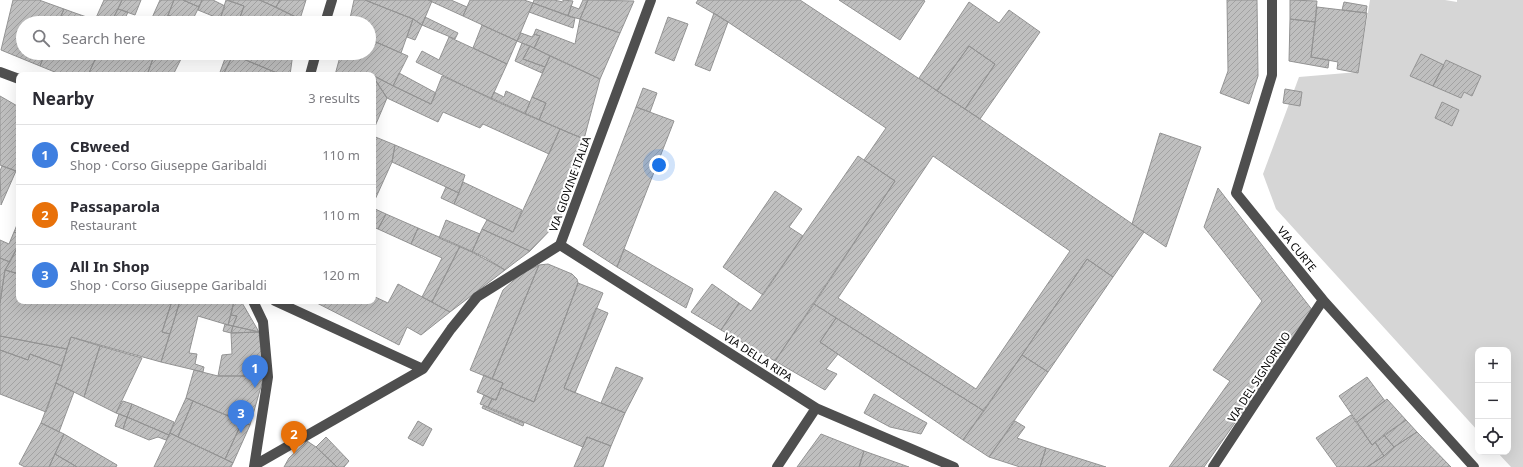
<!DOCTYPE html>
<meta charset="utf-8">
<style>
body{margin:0;font-family:"Noto Sans",sans-serif;background:#f7f7f7;color:#2b2b33}
.controls{position:absolute;right:12px;bottom:12px;display:grid;overflow:hidden;border-radius:8px;box-shadow:0 4px 16px #0002}
.controls button{width:36px;height:36px;display:grid;place-items:center;padding:0;border:0;border-bottom:1px solid #e1e1e2;background:#fff;color:#2b2b33;font:20px sans-serif}
.you{position:absolute;left:659px;top:165px;width:14px;height:14px;margin:-10px;border:3px solid #fff;border-radius:50%;background:#1a73e8;box-shadow:0 0 0 6px #1a73e833}
.badge{display:grid;place-items:center;width:26px;height:26px;border-radius:50%;background:#000;color:#fff;font-size:13px;font-weight:700}
.pin{position:absolute;translate:-50% -33px;filter:drop-shadow(0 1px 2px #0008)}
.pin::after{content:'';position:absolute;top:21px;width:14px;height:12px;background:inherit;clip-path:polygon(0 0,100% 0,50% 100%)}
.list{margin:0;padding:0;list-style:none}
h2{display:flex;justify-content:space-between;align-items:center;height:52px;margin:0;padding:0 16px;font-size:17px}
h2 small{font-size:13px;font-weight:400;color:#7c7c81}
.list li{display:grid;grid-template-columns:26px 1fr auto;gap:12px;align-items:center;box-sizing:border-box;height:60px;padding:0 16px;border-top:1px solid #e1e1e2}
.list b{display:block;font-size:15px;white-space:nowrap}
.list p{margin:0;font-size:13px;white-space:nowrap;color:#7c7c81}
.list em{font-size:13px;font-style:normal;color:#7c7c81}
.icon{flex:none;width:22px;height:22px;fill:none;stroke:currentColor;stroke-width:2;stroke-linecap:round;stroke-linejoin:round}
.map{position:relative;flex:none;width:1523px;height:467px;overflow:hidden}
.search{position:absolute;background:#fff;box-shadow:0 4px 16px #0002;left:16px;top:16px;width:360px;height:44px;display:flex;align-items:center;gap:10px;box-sizing:border-box;padding:0 14px;border-radius:22px;color:#7c7c81;font-size:15px}
.panel{position:absolute;background:#fff;box-shadow:0 4px 16px #0002;left:16px;top:72px;width:360px;height:232px;border-radius:8px}
.map>svg:first-child{display:block}
.green{fill:#d6d6d6}
.building{fill:url(#building-hatch);stroke:#939393;fill-rule:evenodd}
.lines{fill:none;stroke-linecap:round;stroke-linejoin:round}
.minor{stroke:#4f4f4f;stroke-width:10}
.labels{text-anchor:middle;stroke-width:4;stroke-linejoin:round;paint-order:stroke}
.street-label{font-size:11px;fill:#000;stroke:#fff}
</style>
<div class="map">
<svg width="1523" height="467" viewBox="0 0 1523 467">
<defs>
<pattern id="building-hatch" width="6" height="6" patternUnits="userSpaceOnUse"><rect width="6" height="6" fill="#bfbfbf"/><path d="M-1 1l2-2M0 6l6-6M5 7l2-2" fill="none" stroke="#a2a2a2"/></pattern>
</defs>
<rect width="100%" height="100%" fill="#fff"/>
<!-- green -->
<path class="green" d="M1370 0H1445L1457 2V0H1523V467H1511L1497 452H1508V350H1478V431L1276 209 1263 174 1299 77 1358 72Z"/>
<!-- building -->
<path class="building" d="M13 0H39L64 9 58 23H23V53H45L40 66 1 50Z
M104 0H122L111 23 95 20Z
M122 0H141L135 15 118 9Z
M160 0H174L165 23H153L151 20Z
M174 0H183L199 7 191 23H185L168 15Z
M183 0H202L199 7Z
M202 0H213L225 6 220 19 198 10Z
M226 0 244 6 238 23 220 19Z
M228 0H260L300 19 299 23H238L244 6Z
M259 0H280L276 7Z
M280 0H306L300 19 276 7Z
M354 0H365L413 19 401 53 369 39V23H349Z
M365 0H428L432 1 422 25 413 19Z
M428 0H451L467 7 463 16Z
M470 0H524L533 3 517 41 463 16Z
M534 0H554L563 2V0L573 1 568 16 533 3Z
M583 0H588L580 19 568 16 571 6 579 9Z
M588 0 634 1 620 33 580 19Z
M698 0H800L980 119 1144 232 1113 277 1087 259 984 411 814 304 895 181 864 160 886 128 728 22 696 3ZM933 156 1070 251 976 389 838 298Z
M839 0H923L925 1 900 40Z
M1227 0H1257L1258 76 1249 104 1220 93 1228 71Z
M1290 0 1317 1 1315 22 1290 19Z
M969 2 999 23 1009 10 1040 32 980 119 965 109 995 64 969 46 937 91 919 78Z
M1344 2 1367 6 1366 13 1342 10Z
M533 3 575 18 573 28 529 12Z
M1317 7 1367 13 1358 73 1337 69 1338 62 1311 57Z
M64 9 75 13 104 23H58Z
M118 9 128 12 123 23H111Z
M714 13 728 22 710 71 695 65Z
M168 15 185 23H165Z
M425 17 458 33 455 39 422 25Z
M668 17 688 24 674 61 655 53Z
M413 19 422 25 415 40 407 37Z
M580 19 620 33 600 79 534 48 540 36 534 34 536 29 575 44Z
M1290 19 1315 22 1311 57 1329 60 1328 68 1289 61Z
M482 25 517 41 507 64 473 48Z
M521 33 532 37 534 34 540 36 534 48 517 41Z
M449 37 507 64 491 99 416 62 422 51 439 60Z
M369 39 408 56 393 86 373 75H335L341 53H369Z
M522 43 530 46 523 59 545 67 542 73 515 61Z
M530 46 550 56 545 67 523 59Z
M969 46 995 64 965 109 937 91Z
M45 53H98L88 75H62L40 66Z
M98 53H155L147 75H88Z
M155 53H184L173 75H147Z
M209 53H227L225 60Z
M227 53 233 55 223 75H219Z
M229 53H293L290 75H282Z
M1421 54 1444 65 1433 86 1410 76Z
M233 55 282 75H223Z
M550 56 600 79 584 139 539 120 546 103 532 97Z
M1446 60 1481 76 1472 96 1464 92 1461 98 1433 86Z
M399 73 436 93 431 104 393 86Z
M373 76 431 104 442 76 560 129 549 154 483 124 480 128 443 112 438 122 387 98Z
M373 77 387 98 373 131Z
M643 88 657 93 650 112 636 107Z
M1285 89 1302 92 1300 106 1283 103Z
M506 91 530 102 525 114 491 99 494 92 504 97Z
M0 96 19 107V162L16 171 0 165Z
M532 97 546 103 539 120 525 114Z
M1442 102 1459 110 1452 126 1435 118Z
M636 107 674 121 617 267 583 245Z
M560 129 584 139 569 198 557 223 530 251 482 229 487 220 513 232Z
M1160 133 1201 147 1166 247 1132 224Z
M373 136 395 145 392 162 373 204Z
M395 145 465 175 459 193 392 162Z
M858 156 895 181 775 361 721 330 739 303 751 311Z
M2 166 16 171 1 205 0 171Z
M463 182 522 210 513 232 454 204Z
M446 187 459 193 454 204 441 198Z
M1218 188 1313 311 1204 467H1169L1230 381 1213 370 1262 301 1204 227Z
M775 191 802 209 789 227 803 236 763 295 723 267Z
M373 208 386 214 378 229 373 227Z
M386 214 418 228 411 244 378 229Z
M19 220V234L14 232Z
M446 220 480 234 472 252 439 238Z
M418 228 460 246 432 302 422 297 442 258 411 244Z
M482 229 530 251 505 270 472 252Z
M14 232 19 234V244L10 262 0 258V240L9 244Z
M19 244V274L5 270Z
M460 246 484 257 505 270 450 312 432 302Z
M624 249 693 289 686 308 617 267Z
M0 258 10 262 5 270 0 303Z
M1087 259 1113 277 1048 372 1022 355Z
M548 264 572 274 577 279 578 283 534 402 501 388 503 383 492 379 539 265Z
M539 265 492 379 470 370 503 290 522 273Z
M5 270 19 274V301H172L162 332 170 334 161 362 71 337 67 349 0 336V303Z
M578 283 603 293 564 388 625 413 611 446 587 437 583 447 488 407 492 399 496 400 501 388 534 402Z
M398 284 450 312 421 335 407 327 399 345 313 301H373V296L388 303Z
M712 284 739 303 721 330 691 312Z
M172 301H180L170 334 162 332Z
M180 301H234L228 325 198 316 189 353 197 354 195 364 204 367 203 372 161 362Z
M234 301H241L259 332 233 326 237 316 231 315Z
M814 304 836 318 820 342 838 354 826 369 837 374 825 390 775 361Z
M596 308 608 313 575 393 564 388Z
M231 315 237 316 233 326 228 325Z
M836 318 984 411 963 440 820 342Z
M225 324 233 326 231 333 223 331Z
M233 326 259 332 231 333Z
M259 332 264 376H218L222 355 232 354 231 333Z
M0 336 67 349 62 366 30 354 28 360 0 350Z
M71 337 100 346 84 397 56 383Z
M100 346 142 358 116 413 84 397Z
M0 350 28 360 30 354 62 366 46 412 0 394Z
M1022 355 1048 372 989 457 963 440Z
M616 367 643 378 625 413 601 403Z
M194 370 218 376H264L250 425 186 398Z
M484 375 503 383 496 400 477 392Z
M1367 377 1385 401 1357 422 1339 396Z
M56 383 74 392 59 432 41 423Z
M874 394 927 423 921 434 890 427 864 413Z
M484 395 492 399 488 407 480 404Z
M186 398 193 401 178 437 170 433Z
M1387 399 1406 420 1372 445 1357 422Z
M123 401 132 404 127 417 116 413Z
M193 401 242 422 225 459 178 437Z
M132 404 174 422 169 435 127 417Z
M483 406 524 423 523 426 482 408Z
M119 414 127 417 123 429 115 426Z
M1351 415 1372 445 1375 442 1384 456 1367 467H1337L1316 438Z
M127 417 169 435 166 440 158 437 149 440 123 429Z
M1406 420 1417 432 1394 447 1384 435Z
M418 421 432 429 423 446 408 438Z
M1015 421 1025 427 1017 438 1046 448 1040 467H1020L989 457Z
M242 422 250 425 233 463 225 459Z
M41 423 64 434 49 467H25L19 464Z
M1417 432 1451 467H1367L1384 456 1394 447Z
M170 433 233 463 231 467H154Z
M64 434 117 465 116 467H77L55 454Z
M821 434 864 451 859 467H797Z
M1384 435 1394 447 1384 456 1375 442Z
M326 437 349 461 344 467H337L316 447Z
M587 437 611 446 603 467H574Z
M307 441 316 447 337 467H284L289 458Z
M1046 448 1106 467H1040Z
M864 451 909 467H859Z
M55 454 77 467H49Z"/>
<g class="lines">
<!-- minor -->
<path class="minor" d="M1272 0V75L1236 193 1323 300 1474 467
M325 23 332 0
M0 72 19 79
M310 75 316 53
M560 245 816 408 954 467
M253 301 263 322 268 377 254 467
M423 369 451 329 477 297 560 245 651 0
M255 465 423 369 275 301
M777 467 816 408
M1213 467 1323 300"/>
</g>
<g class="labels">
<!-- street labels -->
<g class="street-label">
<text transform="translate(570 184) rotate(-70)" y="4">VIA GIOVINE ITALIA</text>
<text transform="translate(1297 249) rotate(51)" y="4">VIA CURTE</text>
<text transform="translate(758 357) rotate(33)" y="4">VIA DELLA RIPA</text>
<text transform="translate(1259 377) rotate(-57)" y="4">VIA DEL SIGNORINO</text>
</g>
</g>
</svg>
<div class="controls">
<button>+</button>
<button>−</button>
<button><svg class="icon" aria-label="locate" viewBox="0 0 24 24"><circle cx="12" cy="12" r="6"/><path d="M12 2v4M12 18v4M2 12h4M18 12h4"/></svg></button>
</div>
<div class="you"></div>
<div class="pin badge" style="left:255px;top:388px;background:#3f7fe0">1</div>
<div class="pin badge" style="left:294px;top:454px;background:#e8710a">2</div>
<div class="pin badge" style="left:241px;top:433px;background:#3f7fe0">3</div>
<div class="search"><svg class="icon" aria-label="search" viewBox="0 0 24 24"><circle cx="10" cy="10" r="6"/><path d="M15 15l6 6"/></svg>Search here</div>
<section class="panel">
<h2>Nearby<small>3 results</small></h2>
<ul class="list">
<li><span class="badge" style="background:#3f7fe0">1</span><div><b>CBweed</b><p>Shop · Corso Giuseppe Garibaldi</p></div><em>110 m</em></li>
<li><span class="badge" style="background:#e8710a">2</span><div><b>Passaparola</b><p>Restaurant</p></div><em>110 m</em></li>
<li><span class="badge" style="background:#3f7fe0">3</span><div><b>All In Shop</b><p>Shop · Corso Giuseppe Garibaldi</p></div><em>120 m</em></li>
</ul>
</section>
</div>
